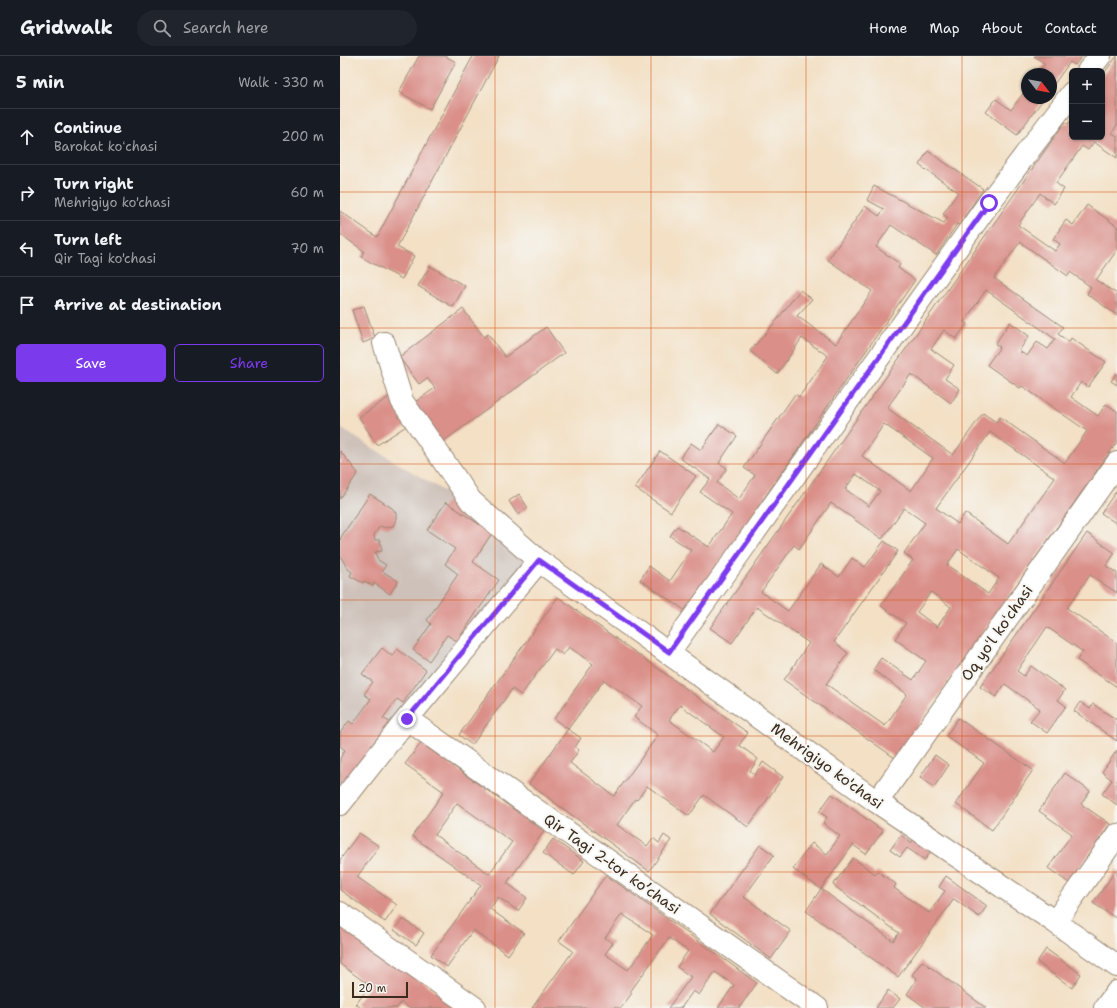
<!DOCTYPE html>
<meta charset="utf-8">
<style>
body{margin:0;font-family:"Shantell Sans",sans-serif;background:#20242c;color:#f1f3f6}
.controls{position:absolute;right:12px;top:12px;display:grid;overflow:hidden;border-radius:6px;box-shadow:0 1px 3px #0004}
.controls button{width:36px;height:36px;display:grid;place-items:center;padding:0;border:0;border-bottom:1px solid #363941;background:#171b24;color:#f1f3f6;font:20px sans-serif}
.compass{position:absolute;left:681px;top:12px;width:36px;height:36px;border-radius:50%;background:#171b24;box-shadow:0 1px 3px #0004;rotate:121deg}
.scale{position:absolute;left:12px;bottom:10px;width:56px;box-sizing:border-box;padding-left:4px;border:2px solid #3b2a1e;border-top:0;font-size:11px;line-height:14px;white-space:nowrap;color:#3b2a1e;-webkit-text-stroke:3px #f6f6f2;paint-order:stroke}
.stop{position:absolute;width:12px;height:12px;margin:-9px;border:3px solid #7c3aed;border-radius:50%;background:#fff}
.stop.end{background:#7c3aed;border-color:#fff;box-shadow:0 1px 4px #0008}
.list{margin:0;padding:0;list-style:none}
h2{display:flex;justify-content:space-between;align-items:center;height:52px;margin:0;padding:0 16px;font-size:17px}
h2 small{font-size:13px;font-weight:400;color:#9ea1a6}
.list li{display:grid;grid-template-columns:26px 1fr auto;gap:12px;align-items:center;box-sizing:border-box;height:56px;padding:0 16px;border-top:1px solid #363941}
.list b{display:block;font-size:15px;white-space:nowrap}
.list p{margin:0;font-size:13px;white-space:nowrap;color:#9ea1a6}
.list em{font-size:13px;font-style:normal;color:#9ea1a6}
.actions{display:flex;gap:8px;padding:12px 16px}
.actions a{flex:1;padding:9px 0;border:1px solid #7c3aed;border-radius:6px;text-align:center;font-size:14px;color:#7c3aed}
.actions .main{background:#7c3aed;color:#fff}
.icon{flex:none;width:22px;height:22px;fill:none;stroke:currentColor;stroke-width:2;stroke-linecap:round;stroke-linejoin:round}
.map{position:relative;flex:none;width:777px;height:952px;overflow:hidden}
header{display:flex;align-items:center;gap:24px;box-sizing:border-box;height:56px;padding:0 20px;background:#171b24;border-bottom:1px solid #363941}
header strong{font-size:19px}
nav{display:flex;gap:22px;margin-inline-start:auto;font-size:14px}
.search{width:280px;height:36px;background:#20242c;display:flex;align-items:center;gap:10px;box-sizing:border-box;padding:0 14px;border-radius:22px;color:#9ea1a6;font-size:15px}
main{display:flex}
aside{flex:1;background:#171b24}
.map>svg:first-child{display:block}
.industrial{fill:#cec1ba}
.building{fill:#da8f89;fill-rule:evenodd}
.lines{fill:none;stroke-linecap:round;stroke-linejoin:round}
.minor-casing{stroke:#978572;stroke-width:24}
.minor{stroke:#fff;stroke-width:22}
.route{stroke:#7c3aed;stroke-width:5}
.grid{fill:none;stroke:#d7540e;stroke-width:1;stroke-opacity:0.55}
.labels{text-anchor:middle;stroke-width:4;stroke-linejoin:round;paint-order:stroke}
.street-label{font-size:15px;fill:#3b2a1e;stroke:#f6f6f2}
</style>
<header>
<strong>Gridwalk</strong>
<div class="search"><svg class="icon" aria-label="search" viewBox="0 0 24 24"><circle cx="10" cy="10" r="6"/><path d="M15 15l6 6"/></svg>Search here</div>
<nav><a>Home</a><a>Map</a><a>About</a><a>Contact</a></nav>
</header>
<main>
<aside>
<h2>5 min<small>Walk · 330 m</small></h2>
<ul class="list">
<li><svg class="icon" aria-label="ahead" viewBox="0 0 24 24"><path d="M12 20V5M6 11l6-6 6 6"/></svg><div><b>Continue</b><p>Barokat koʻchasi</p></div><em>200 m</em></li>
<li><svg class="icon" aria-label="right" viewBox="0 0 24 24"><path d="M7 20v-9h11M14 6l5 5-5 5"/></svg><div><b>Turn right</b><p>Mehrigiyo ko'chasi</p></div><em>60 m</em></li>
<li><svg class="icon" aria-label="left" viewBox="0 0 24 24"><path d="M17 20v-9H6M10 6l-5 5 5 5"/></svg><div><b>Turn left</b><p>Qir Tagi ko'chasi</p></div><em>70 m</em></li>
<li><svg class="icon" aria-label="arrive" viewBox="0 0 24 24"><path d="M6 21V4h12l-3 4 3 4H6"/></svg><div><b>Arrive at destination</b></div></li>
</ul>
<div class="actions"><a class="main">Save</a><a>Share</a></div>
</aside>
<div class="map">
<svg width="777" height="952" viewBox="0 0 777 952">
<rect width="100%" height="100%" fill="#f6f6f2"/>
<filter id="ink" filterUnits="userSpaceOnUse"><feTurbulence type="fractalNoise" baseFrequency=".025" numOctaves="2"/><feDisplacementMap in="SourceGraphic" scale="8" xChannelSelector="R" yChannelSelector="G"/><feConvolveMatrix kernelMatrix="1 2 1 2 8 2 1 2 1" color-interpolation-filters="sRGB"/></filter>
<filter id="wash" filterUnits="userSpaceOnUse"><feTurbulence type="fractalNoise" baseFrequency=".012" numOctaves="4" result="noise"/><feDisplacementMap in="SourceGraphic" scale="16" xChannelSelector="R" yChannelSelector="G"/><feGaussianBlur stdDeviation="0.9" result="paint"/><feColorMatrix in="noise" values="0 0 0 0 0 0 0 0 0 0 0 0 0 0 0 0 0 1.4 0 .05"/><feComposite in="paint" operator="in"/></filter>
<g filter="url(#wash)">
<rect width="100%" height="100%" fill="#f3e0c5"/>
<!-- industrial -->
<path class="industrial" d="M0 372 115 442 192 506 0 744Z"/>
<g id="blocks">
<!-- building -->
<path class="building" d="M79 0H105L116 6 90 53 59 36Z
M133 0H159L57 191 74 200 62 223 21 201 24 195 0 178V155L37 181Z
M694 0H742L735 9 730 6 711 32V18H697L705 8Z
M777 0V69L772 77 777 80V102L754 86 748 94 742 90 716 127 724 133 714 148 700 137 678 169 715 195 720 188 713 183 726 164 733 169 747 149 777 170V194L756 224 777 238V259L747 238 751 231 730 216 728 220 680 186 654 222 723 271 718 278 729 286 731 282 766 306 748 331 741 326 731 341 758 360 766 348 777 355V386L555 702 444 624 469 587 417 551 392 587 370 572 725 66 728 68 732 63V81H762V20ZM646 234 715 283 708 293 697 286 687 300 679 295 689 280 670 266 655 288 660 291 647 309 680 332 682 330 747 375 725 407 660 361 656 366 643 357 613 399 547 352 571 318 611 347 620 333 605 323 614 309 591 293 604 274 616 283 627 268 624 266ZM544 368 593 402 571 435 522 400ZM650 376 715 422 668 488 625 457 618 468 596 452ZM516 418 540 435 529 450 505 433ZM491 447 542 483 564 452 585 467 564 497 573 504 541 550 566 567 555 583 586 605 573 624 541 602 533 614 567 638 545 670 486 628 508 597 494 586 558 495 544 485 525 511 512 502 499 521 481 508 448 555 421 536 454 489 459 493ZM618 493 659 522 648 538 607 509ZM591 536 611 551 597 571 577 556Z
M687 32V42H704L677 79 646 56 656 43 671 54Z
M588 95 643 133 619 169 617 168 596 199 551 169 536 191 560 208 558 212 575 224 346 555 300 524 309 510 330 525 351 494 330 480 337 470 369 491 392 458 360 436 370 423 340 402 351 387 361 394 379 368 397 380 379 407 387 412 377 427 399 443 415 419 404 412 455 338 459 341 488 300 462 282 437 318 410 295 437 264 460 234 472 243 457 260 496 288 532 235 488 204 525 150 539 160 544 153 527 144 534 130 604 167 608 162 603 158 618 136 579 109Z
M90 210 125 230 113 251 78 230Z
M24 250 35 282 23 287 12 254Z
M123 253 144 281 148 278 165 301 206 271 224 297 100 388 71 349 95 332 87 322 79 328 59 301Z
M777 317V329L771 325Z
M52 339 71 367 37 389 19 361Z
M0 395 18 417 0 443Z
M320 395 356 420 331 456 295 432Z
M777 434V468L761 457Z
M30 438 52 452 56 457V464L53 470 46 472 40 470 34 479 35 484H40L42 495 35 496 38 504 46 509 42 515 58 525 50 538 34 527 33 530 24 525 23 527 10 520 12 516 7 512 0 499V486L1 481Z
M179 438 188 452 178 459 169 445Z
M106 446 152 477 133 506 159 524 117 585 107 579 89 605 73 594 91 568 87 564 118 518 105 508 115 493 87 474Z
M747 477 775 497 766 510 777 517V537L750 519 727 552 777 587V631L737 604 743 596 707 571 677 615 684 620 691 610 725 634 718 644 726 650 707 677 690 665 700 653 665 628 656 641 640 631Z
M218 541 408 677 399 689 418 703 410 715 415 719 423 706 443 721 408 771 364 739 349 760 307 730 297 744 295 743 277 769 307 790 313 782 319 787 324 779 331 784 309 815 189 728 228 673 214 663 253 608 229 591 223 599 215 593 181 639 172 633 132 689 119 679ZM264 624 302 650 294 661 318 679 274 740 230 707 239 694 235 691 241 682 228 673ZM340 649 384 681 373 696 329 664Z
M42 592 52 600 57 593 86 614 63 647 57 643 43 662 51 667 0 737V702L5 694 0 690V677L9 665 13 668 31 643 24 638 33 626 22 618Z
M740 646 750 653 753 648 777 664V685L734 655Z
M618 662 693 714 652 774 616 748 644 707 606 680Z
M81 687 204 775 167 827 187 842 178 855 158 841 150 853 184 877 168 899 133 874 107 911 91 899 141 829 72 780 104 736 65 708ZM117 747 172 786 149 818 95 779Z
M777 694V749L762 738 772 724 762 716Z
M595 699 609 709 594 731 580 721Z
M725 717 750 735 741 748 770 768 729 827 708 812 732 778 699 755Z
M492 738 543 775 526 798 513 789 481 833 453 813 472 787 487 798 500 780 483 767 487 761 479 756Z
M19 777 39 790 17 821 57 849 45 866 0 834V804Z
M561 779 571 787 574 783 591 795 585 804 567 792 560 801 550 794Z
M213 783 244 805 234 819 203 797Z
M420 789 434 799 404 841 451 875 431 903 370 858Z
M513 802 535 818 537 815 556 828 554 832 589 857 605 835 599 831 606 820 647 850 639 861 614 843 558 921 466 855 481 833 553 885 559 877 493 829Z
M777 813V863L753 847Z
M266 819 417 927 399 952H378L394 929 375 916 359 939 353 935 341 952H328L351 921 337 911 348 895 329 882 290 936 292 937 281 952H192L233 895 219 885ZM282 858 313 879 288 914 265 898 273 887 265 882Z
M63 863 84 877 76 889 54 874Z
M0 866 120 952H69L61 946 57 952H21L16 948 30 930 0 908Z
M706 893 741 918 732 932 697 906Z
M582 905 642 949 646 952H586L567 938 577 923 572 919Z
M548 934 560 943 553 952H536Z"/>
</g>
</g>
<g filter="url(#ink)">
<use href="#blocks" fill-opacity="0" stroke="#978572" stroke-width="1"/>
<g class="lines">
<defs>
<path id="minor" d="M748 15 760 0
M44 287 62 345 131 445 199 505 537 746 715 866 777 910
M329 596 649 147 732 37
M67 663 477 952
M537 746 777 407
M0 748 67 663 199 505
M0 857 135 952
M715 866 777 779
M765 952 777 936"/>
</defs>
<!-- minor casing -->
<use href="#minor" class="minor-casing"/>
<!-- minor -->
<use href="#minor" class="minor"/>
</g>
</g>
<g class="lines" filter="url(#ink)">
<!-- route -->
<path class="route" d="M67 663 199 504 329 596 649 147"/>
</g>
<!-- grid -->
<path class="grid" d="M155 0V952M311 0V952M466 0V952M622 0V952M0 136H777M0 272H777M0 408H777M0 544H777M0 680H777M0 816H777"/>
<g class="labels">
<!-- street labels -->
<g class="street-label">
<text transform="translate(657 577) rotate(-55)" y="5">Oq yoʻl koʻchasi</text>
<text transform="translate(487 710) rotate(36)" y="5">Mehrigiyo ko'chasi</text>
<text transform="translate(272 808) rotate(35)" y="5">Qir Tagi 2-tor koʼchasi</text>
</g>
</g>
</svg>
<div class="controls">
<button>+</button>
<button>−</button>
</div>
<svg class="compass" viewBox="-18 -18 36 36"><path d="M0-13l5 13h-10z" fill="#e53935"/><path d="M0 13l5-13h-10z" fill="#9ea1a6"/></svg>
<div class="scale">20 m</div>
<div class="stop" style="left:649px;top:147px"></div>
<div class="stop end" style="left:67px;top:663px"></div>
</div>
</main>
